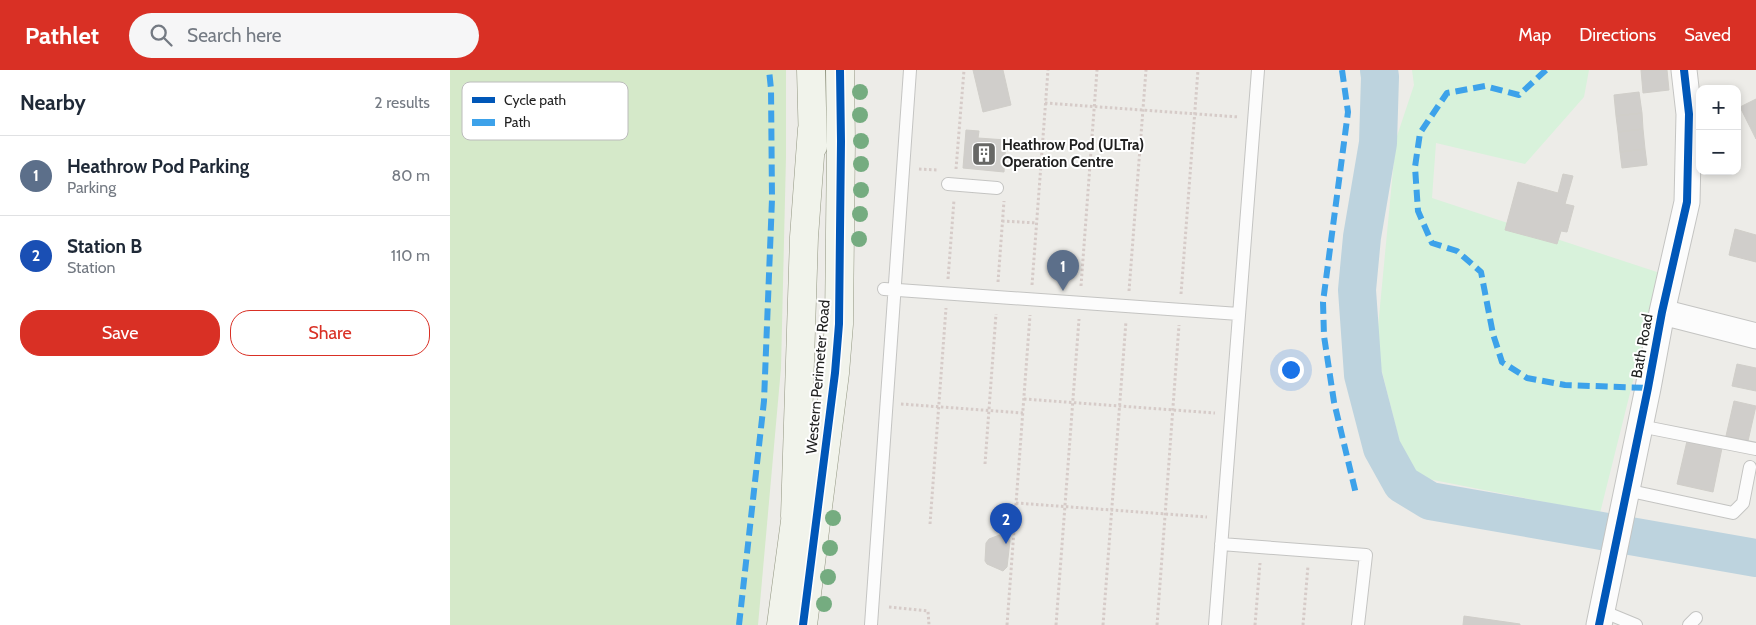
<!DOCTYPE html>
<meta charset="utf-8">
<style>
body{margin:0;font-family:Cabin,sans-serif;background:#f6f6f7;color:#1f2937}
.controls{position:absolute;right:15px;top:15px;display:grid;overflow:hidden;border-radius:10px;box-shadow:0 2px 8px #0003}
.controls button{width:45px;height:45px;display:grid;place-items:center;padding:0;border:0;border-bottom:1px solid #e0e1e3;background:#fff;color:#1f2937;font:25px sans-serif}
.you{position:absolute;left:840px;top:299px;width:18px;height:18px;margin:-12px;border:4px solid #fff;border-radius:50%;background:#1a73e8;box-shadow:0 0 0 8px #1a73e833}
.badge{display:grid;place-items:center;width:32px;height:32px;border-radius:50%;background:#d93025;color:#fff;font-size:16px;font-weight:700}
.pin{position:absolute;translate:-50% -41px;filter:drop-shadow(0 1px 2px #0008)}
.pin::after{content:'';position:absolute;top:26px;width:18px;height:15px;background:inherit;clip-path:polygon(0 0,100% 0,50% 100%)}
.list{margin:0;padding:0;list-style:none}
h2{display:flex;justify-content:space-between;align-items:center;height:65px;margin:0;padding:0 20px;font-size:21px}
h2 small{font-size:16px;font-weight:400;color:#747a83}
.list li{display:grid;grid-template-columns:32px 1fr auto;gap:15px;align-items:center;box-sizing:border-box;height:80px;padding:0 20px;border-top:1px solid #e0e1e3}
.list b{display:block;font-size:19px;white-space:nowrap}
.list p{margin:0;font-size:16px;white-space:nowrap;color:#747a83}
.list em{font-size:16px;font-style:normal;color:#747a83}
.actions{display:flex;gap:10px;padding:15px 20px}
.actions a{flex:1;padding:11px 0;border:1px solid #d93025;border-radius:20px;text-align:center;font-size:18px;color:#d93025}
.actions .main{background:#d93025;color:#fff}
.icon{flex:none;width:28px;height:28px;fill:none;stroke:currentColor;stroke-width:2;stroke-linecap:round;stroke-linejoin:round}
.map{position:relative;flex:none;width:1306px;height:555px;overflow:hidden}
header{display:flex;align-items:center;gap:30px;box-sizing:border-box;height:70px;padding:0 25px;background:#d93025;color:#fff}
header strong{font-size:24px}
nav{display:flex;gap:28px;margin-inline-start:auto;font-size:18px}
.search{width:350px;height:45px;background:#f6f6f7;display:flex;align-items:center;gap:12px;box-sizing:border-box;padding:0 18px;border-radius:28px;color:#747a83;font-size:19px}
main{display:flex}
aside{flex:1;background:#fff}
.map>svg:first-child{display:block}
.grass{fill:#d5e9c9}
.park{fill:#d8f2db}
.lines{fill:none;stroke-linecap:round;stroke-linejoin:round}
.river{stroke:#bdd3de;stroke-width:38}
.building{fill:#d0cecb;stroke:#d0cec9}
.lane-casing{stroke:#c4c4c2;stroke-width:14}
.street-casing{stroke:#c4c4c2;stroke-width:27}
.secondary-casing{stroke:#929681;stroke-width:29}
.path{stroke:#d6cbc8;stroke-width:3;stroke-dasharray:2.5 2.5;stroke-linecap:butt}
.lane{stroke:#fcfcfc;stroke-width:12}
.street{stroke:#fcfcfc;stroke-width:25}
.secondary{stroke:#f1f3eb;stroke-width:28}
.quiet{stroke:#3da2ea;stroke-width:6;stroke-dasharray:12 6;stroke-linecap:butt}
.cycleway-casing{stroke:#fff;stroke-width:11}
.cycleway{stroke:#0057b8;stroke-width:8}
.tree{fill:#75ac80}
.labels{text-anchor:middle;stroke-width:4;stroke-linejoin:round;paint-order:stroke}
.poi-label{font-size:15px;font-weight:bold;fill:#1f1f1f;stroke:#fff;text-anchor:start}
.street-label{font-size:15px;fill:#1f1f1f;stroke:#fff}
.key{fill:#fff;stroke:#bcbcbc;stroke-width:1}
.key-label{font-size:14px;fill:#1f1f1f}
</style>
<header>
<strong>Pathlet</strong>
<div class="search"><svg class="icon" aria-label="search" viewBox="0 0 24 24"><circle cx="10" cy="10" r="6"/><path d="M15 15l6 6"/></svg>Search here</div>
<nav><a>Map</a><a>Directions</a><a>Saved</a></nav>
</header>
<main>
<aside>
<h2>Nearby<small>2 results</small></h2>
<ul class="list">
<li><span class="badge" style="background:#5c6f8a">1</span><div><b>Heathrow Pod Parking</b><p>Parking</p></div><em>80 m</em></li>
<li><span class="badge" style="background:#1a4fb4">2</span><div><b>Station B</b><p>Station</p></div><em>110 m</em></li>
</ul>
<div class="actions"><a class="main">Save</a><a>Share</a></div>
</aside>
<div class="map">
<svg width="1306" height="555" viewBox="0 0 1306 555">
<rect width="100%" height="100%" fill="#edece8"/>
<!-- grass -->
<path class="grass" d="M0 0H336V87L331 298 308 555H0Z"/>
<!-- park -->
<path class="park" d="M962 0H1139L1134 27 1075 94 986 73 982 128 1210 203 1150 443 958 405 926 278 946 69 964 15Z"/>
<g class="lines">
<!-- river -->
<path class="river" d="M929 0 930 7 928 73 912 167 907 220 913 305 932 378 952 414 980 431 1306 488"/>
</g>
<!-- building -->
<path class="building" d="M523 0H553L561 35 533 42Z
M1191 0H1217L1219 20 1193 23Z
M1189 22 1192 43 1166 46 1164 25Z
M1306 29V54L1300 57 1290 37Z
M1192 43 1193 59 1168 62 1166 46Z
M1306 54V69L1300 57Z
M1193 59 1195 79 1170 82 1168 62Z
M516 60 529 61 528 68 556 70 554 102 513 98Z
M1195 79 1197 95 1172 98 1170 82Z
M1113 104 1123 106 1115 134 1124 136 1117 162 1111 161 1107 174 1055 160 1068 112 1108 123Z
M1285 159 1306 165V192L1279 185Z
M1287 294 1306 298V321L1282 316Z
M1284 331 1306 336 1298 371 1276 366Z
M1237 371 1272 378 1263 422 1227 414Z
M552 464 557 466 560 471 557 497 553 501 537 494 535 491 536 473 539 469Z
M1014 546 1070 554V555H1013Z"/>
<g class="lines">
<defs>
<path id="lane" d="M498 114 547 118
M434 219 789 244
M1190 356 1306 379
M1176 420 1283 443 1293 433 1300 397
M771 474 916 485 908 555
M1152 541 1186 555
M421 555 460 0
M765 555 808 0
M1239 555 1246 548"/>
<path id="street" d="M1212 242 1306 266
M1149 555 1198 318 1212 242 1237 132 1239 44 1234 0"/>
<path id="secondary" d="M361 0 363 76
M345 446 354 167 362 59
M331 555 348 429
M353 555 385 303 389 254 391 71 390 0"/>
</defs>
<!-- lane casing -->
<use href="#lane" class="lane-casing"/>
<!-- street casing -->
<use href="#street" class="street-casing"/>
<!-- secondary casing -->
<use href="#secondary" class="secondary-casing"/>
<!-- path -->
<path class="path" d="M595 33 789 47
M469 99 488 100
M506 99 514 0
M552 151 587 153
M498 209 504 130
M548 212 554 131
M582 215 598 0
M631 216 647 0
M679 221 696 0
M731 224 748 0
M574 329 765 343
M451 334 573 343
M535 394 546 244
M566 433 757 447
M480 454 496 238
M439 537 478 541 479 555
M557 555 580 245
M606 555 629 249
M653 555 676 251
M707 555 729 255
M805 555 810 493
M853 555 858 496"/>
<!-- lane -->
<use href="#lane" class="lane"/>
<!-- street -->
<use href="#street" class="street"/>
<!-- secondary -->
<use href="#secondary" class="secondary"/>
<!-- quiet -->
<path class="quiet" d="M892 0 898 42 873 232 874 266 884 332 906 424
M1096 0 1069 25 1035 16 997 23 970 63 965 97 968 141 982 173 1007 181 1031 202 1043 264 1052 292 1077 308 1115 315 1198 318
M289 555 314 331 322 129 321 19 319 0"/>
<defs>
<path id="cycleway" d="M353 555 385 303 389 254 391 71 390 0
M1149 555 1198 318 1212 242 1237 132 1239 44 1234 0"/>
</defs>
<!-- cycleway casing -->
<use href="#cycleway" class="cycleway-casing"/>
<!-- cycleway -->
<use href="#cycleway" class="cycleway"/>
</g>
<!-- trees -->
<g class="tree">
<circle cx="410" cy="22" r="8"/>
<circle cx="410" cy="45" r="8"/>
<circle cx="411" cy="71" r="8"/>
<circle cx="411" cy="94" r="8"/>
<circle cx="411" cy="120" r="8"/>
<circle cx="410" cy="144" r="8"/>
<circle cx="409" cy="169" r="8"/>
<circle cx="383" cy="448" r="8"/>
<circle cx="380" cy="478" r="8"/>
<circle cx="378" cy="507" r="8"/>
<circle cx="374" cy="534" r="8"/>
</g>
<!-- icons -->
<defs>
<symbol id="building-square" viewBox="-11 -11 22 22"><rect x="-9" y="-9" width="18" height="18" rx="4" fill="#676765" stroke="#fff"/><path d="M-4-6H4V6H1V3H-1V6H-4ZM-2.5-4.3h1.7v1.8h-1.7ZM.8-4.3h1.7v1.8H.8ZM-2.5-1h1.7V.8h-1.7ZM.8-1h1.7V.8H.8Z" fill="#fff"/></symbol>
</defs>
<g fill-rule="evenodd">
<use href="#building-square" x="520" y="70" width="28" height="28"/>
</g>
<g class="labels">
<!-- poi labels -->
<g class="poi-label">
<text x="552" y="80">Heathrow Pod (ULTra)<tspan x="552" dy="17">Operation Centre</tspan></text>
</g>
<!-- street labels -->
<g class="street-label">
<text transform="translate(1192 276) rotate(-80)" y="5">Bath Road</text>
<text transform="translate(368 307) rotate(-85)" y="5">Western Perimeter Road</text>
</g>
</g>
<!-- legend -->
<rect x="12" y="12" width="166" height="58" rx="8" class="key"/>
<rect x="22" y="27" width="23" height="6" fill="#0057b8"/>
<rect x="22" y="49" width="23" height="7" fill="#3da2ea"/>
<g class="key-label">
<text x="54" y="35">Cycle path</text>
<text x="54" y="57">Path</text>
</g>
</svg>
<div class="controls">
<button>+</button>
<button>−</button>
</div>
<div class="you"></div>
<div class="pin badge" style="left:613px;top:221px;background:#5c6f8a">1</div>
<div class="pin badge" style="left:556px;top:474px;background:#1a4fb4">2</div>
</div>
</main>
